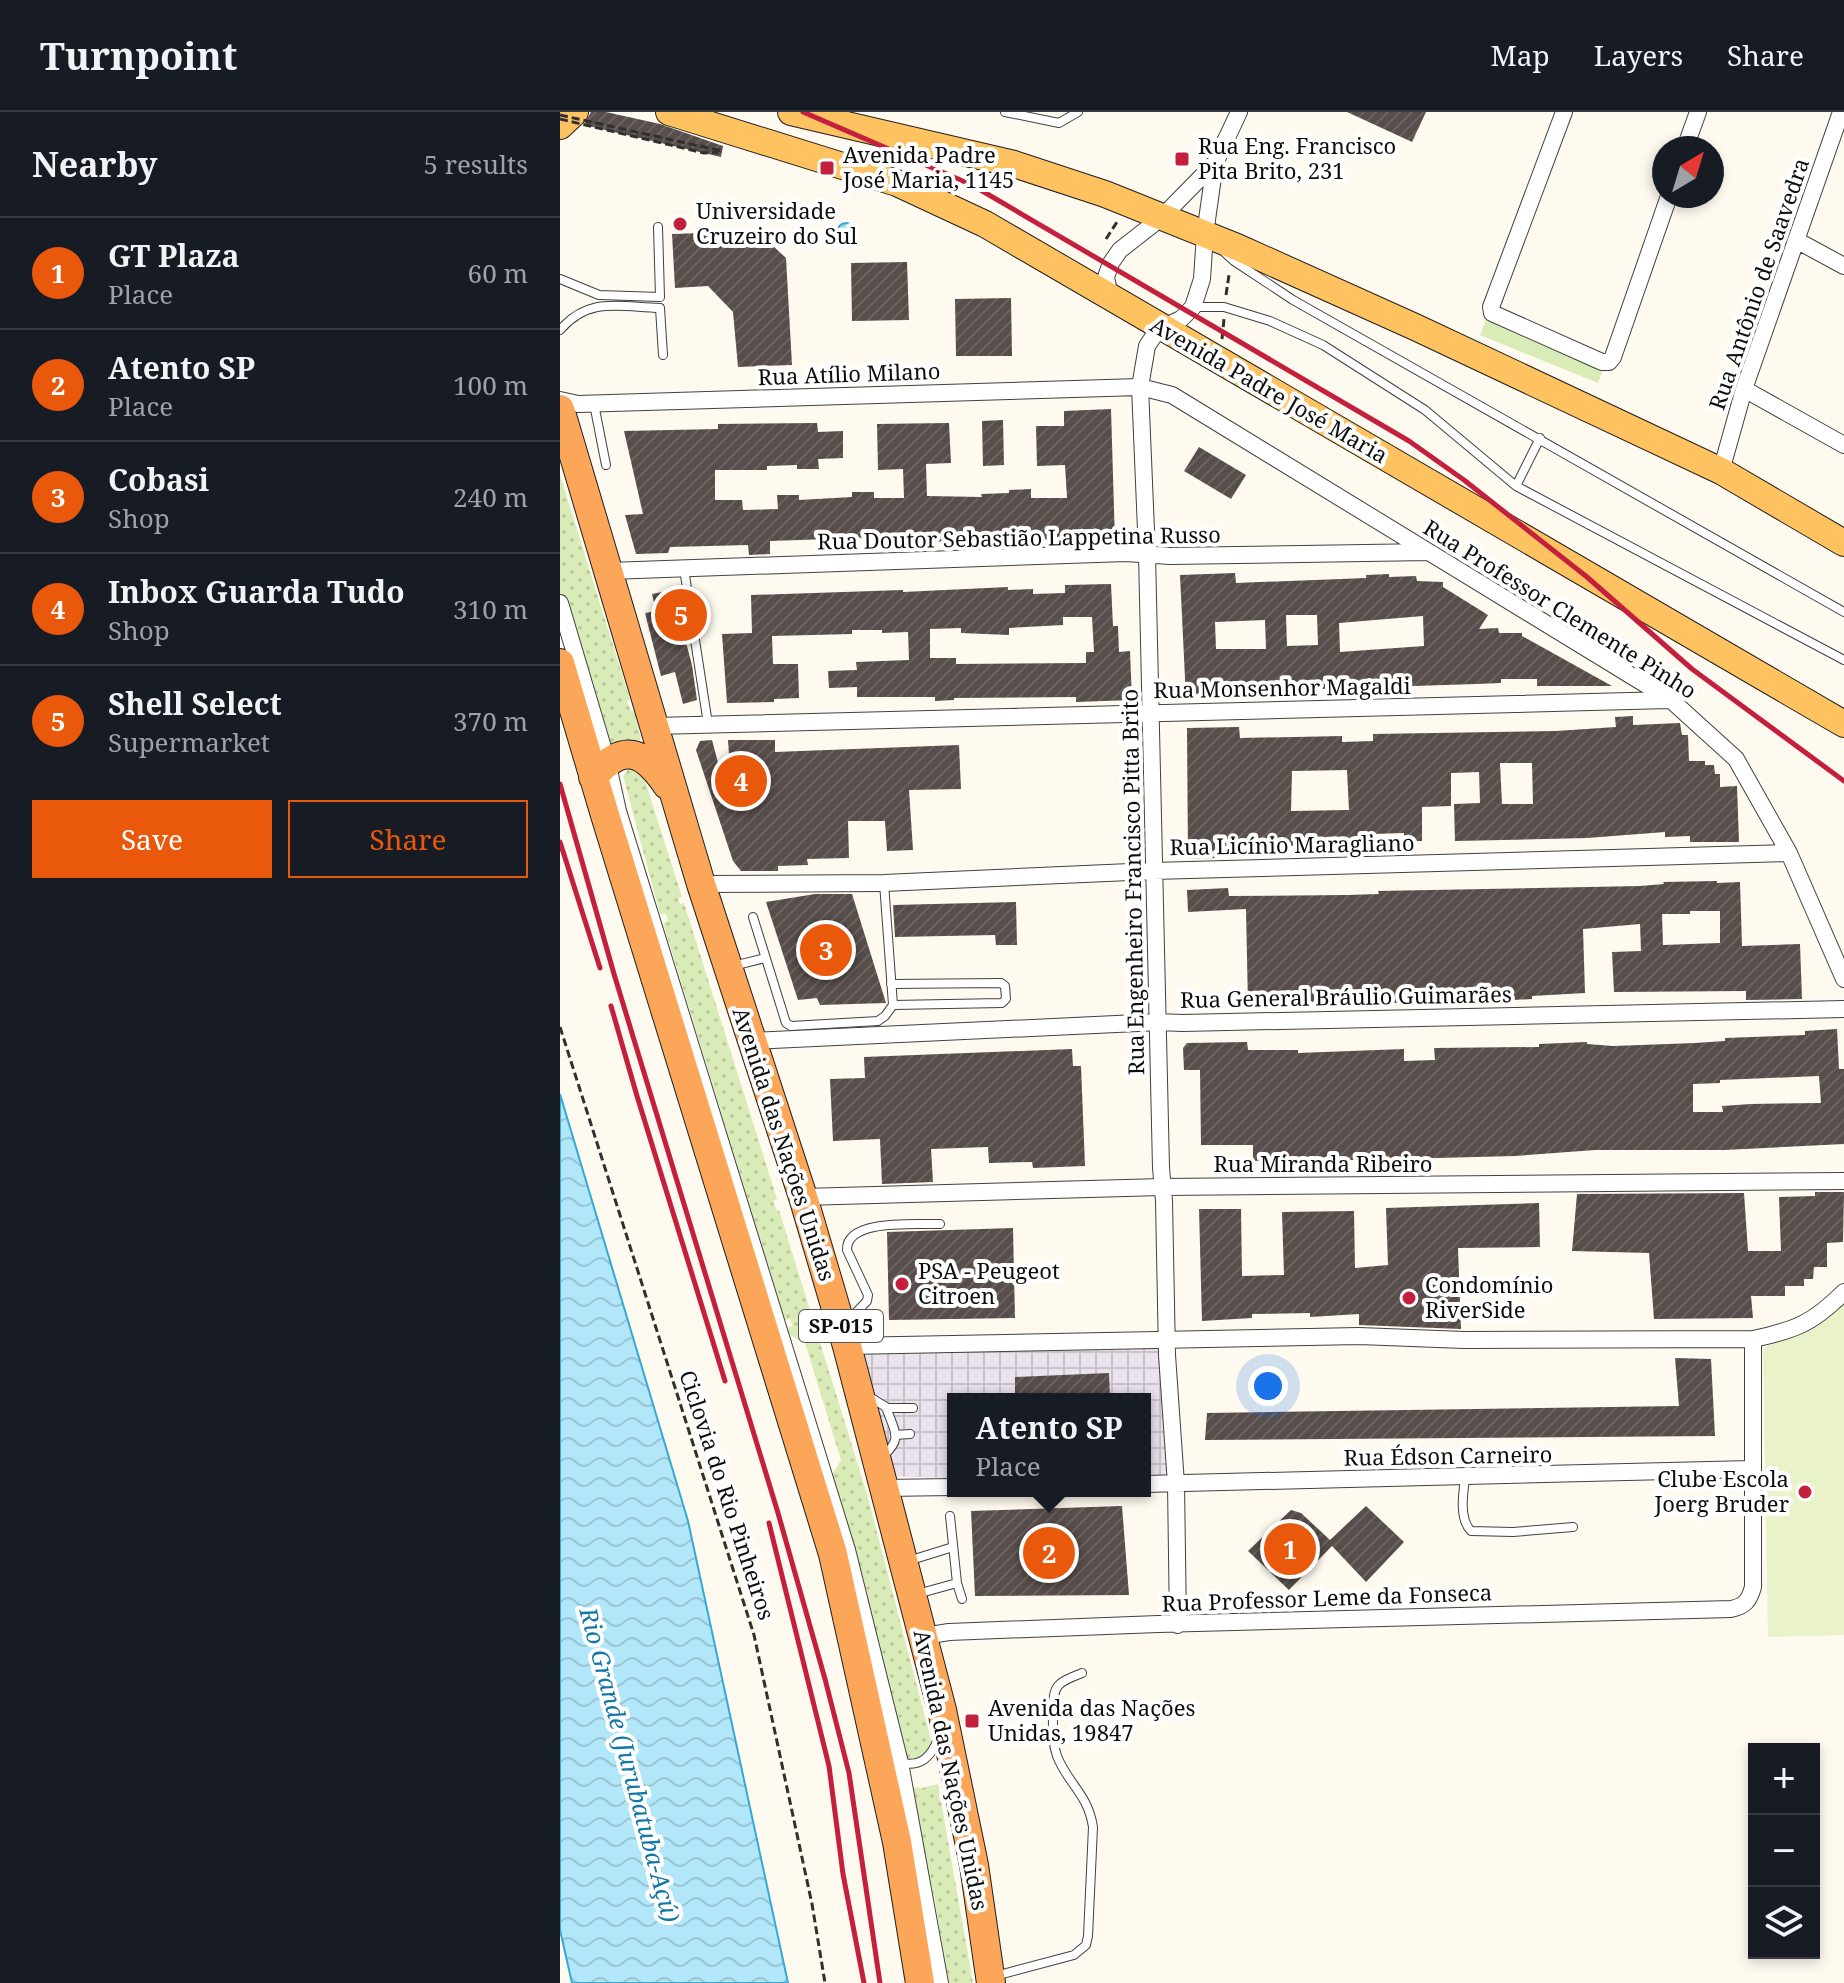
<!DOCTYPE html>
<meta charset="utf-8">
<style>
body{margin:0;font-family:"Noto Serif",serif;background:#20242c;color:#f1f3f6}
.controls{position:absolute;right:24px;bottom:24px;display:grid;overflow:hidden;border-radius:0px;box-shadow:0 4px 12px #0003}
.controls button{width:72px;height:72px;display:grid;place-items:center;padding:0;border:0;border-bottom:2px solid #363941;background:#171b24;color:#f1f3f6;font:40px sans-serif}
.compass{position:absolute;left:1092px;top:24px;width:72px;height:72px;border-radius:50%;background:#171b24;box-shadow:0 4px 12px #0003;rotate:38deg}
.you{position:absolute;left:708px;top:1274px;width:28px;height:28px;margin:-20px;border:6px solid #fff;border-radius:50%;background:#1a73e8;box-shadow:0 0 0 12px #1a73e833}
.badge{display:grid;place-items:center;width:52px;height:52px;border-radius:50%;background:#ea580c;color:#fff;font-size:26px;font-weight:700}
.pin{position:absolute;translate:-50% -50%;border:4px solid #fff;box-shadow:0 2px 8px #0006}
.popup{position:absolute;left:387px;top:1281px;width:204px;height:104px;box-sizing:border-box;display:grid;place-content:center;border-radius:0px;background:#171b24;filter:drop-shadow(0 2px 6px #0005);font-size:26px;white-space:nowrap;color:#9ea1a6}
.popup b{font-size:30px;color:#f1f3f6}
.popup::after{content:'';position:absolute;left:50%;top:100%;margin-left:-16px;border:16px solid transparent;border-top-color:#171b24}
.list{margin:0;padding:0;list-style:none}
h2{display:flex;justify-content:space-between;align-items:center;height:104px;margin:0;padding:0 32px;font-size:34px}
h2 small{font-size:26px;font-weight:400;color:#9ea1a6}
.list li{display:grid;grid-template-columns:52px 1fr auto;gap:24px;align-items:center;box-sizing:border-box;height:112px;padding:0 32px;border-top:2px solid #363941}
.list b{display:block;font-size:30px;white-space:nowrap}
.list p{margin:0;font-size:26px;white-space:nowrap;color:#9ea1a6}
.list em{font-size:26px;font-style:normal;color:#9ea1a6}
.actions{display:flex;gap:16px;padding:24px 32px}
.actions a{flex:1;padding:18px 0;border:2px solid #ea580c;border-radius:0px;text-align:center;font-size:28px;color:#ea580c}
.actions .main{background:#ea580c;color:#fff}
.icon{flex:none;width:44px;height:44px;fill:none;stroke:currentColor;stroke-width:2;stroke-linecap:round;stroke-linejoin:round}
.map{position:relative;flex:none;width:1284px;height:1871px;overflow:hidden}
header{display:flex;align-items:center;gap:48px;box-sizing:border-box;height:112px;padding:0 40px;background:#171b24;border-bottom:2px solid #363941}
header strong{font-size:38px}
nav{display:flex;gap:44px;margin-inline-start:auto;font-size:28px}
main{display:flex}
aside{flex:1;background:#171b24}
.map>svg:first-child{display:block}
.industrial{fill:url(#industrial-grid)}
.grass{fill:url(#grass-dots)}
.park{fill:#d9ebb7}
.pitch{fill:#e9f2c9}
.water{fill:url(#water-waves);stroke:#35a9d3;stroke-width:2}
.building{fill:url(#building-hatch);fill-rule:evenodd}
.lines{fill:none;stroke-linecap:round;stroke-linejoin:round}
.service-casing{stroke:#414141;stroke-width:10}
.minor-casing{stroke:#414141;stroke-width:18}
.primary-casing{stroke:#1f1f1f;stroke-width:28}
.trunk-casing{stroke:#1f1f1f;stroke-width:30}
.path{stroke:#303030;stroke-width:3;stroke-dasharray:8 4;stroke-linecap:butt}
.service{stroke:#fff;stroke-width:8}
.minor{stroke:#fff;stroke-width:16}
.primary{stroke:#fec360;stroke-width:26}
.trunk{stroke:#fca659;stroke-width:28}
.rail{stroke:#c4203d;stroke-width:5}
.path-bridge{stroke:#303030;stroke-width:3;stroke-dasharray:8 4;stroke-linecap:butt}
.poi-dot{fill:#c4203d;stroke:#fff;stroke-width:3}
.labels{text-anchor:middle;stroke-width:8;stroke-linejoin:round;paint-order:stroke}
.shield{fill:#fff;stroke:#565656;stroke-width:2}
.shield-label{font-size:20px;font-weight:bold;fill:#0e0e0e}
.poi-label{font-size:22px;fill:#0e0e0e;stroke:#fff;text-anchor:start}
.street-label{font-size:22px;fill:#0e0e0e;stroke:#fff}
.water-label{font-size:24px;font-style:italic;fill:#1278a5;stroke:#fff}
</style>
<header>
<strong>Turnpoint</strong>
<nav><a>Map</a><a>Layers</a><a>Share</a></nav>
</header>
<main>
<aside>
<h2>Nearby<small>5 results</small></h2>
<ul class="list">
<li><span class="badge">1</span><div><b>GT Plaza</b><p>Place</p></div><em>60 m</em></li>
<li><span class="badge">2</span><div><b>Atento SP</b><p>Place</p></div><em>100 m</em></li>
<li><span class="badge">3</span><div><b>Cobasi</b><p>Shop</p></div><em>240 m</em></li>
<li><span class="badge">4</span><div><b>Inbox Guarda Tudo</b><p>Shop</p></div><em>310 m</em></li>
<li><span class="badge">5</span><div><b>Shell Select</b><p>Supermarket</p></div><em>370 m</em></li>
</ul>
<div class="actions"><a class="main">Save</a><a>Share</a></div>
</aside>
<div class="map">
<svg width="1284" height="1871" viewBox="0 0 1284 1871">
<defs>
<pattern id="industrial-grid" width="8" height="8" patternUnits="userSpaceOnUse" patternTransform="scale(2)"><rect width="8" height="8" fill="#eae2ed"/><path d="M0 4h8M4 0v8" fill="none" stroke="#c8c1ca"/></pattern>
<pattern id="grass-dots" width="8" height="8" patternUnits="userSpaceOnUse" patternTransform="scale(2)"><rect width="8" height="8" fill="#d9ebb7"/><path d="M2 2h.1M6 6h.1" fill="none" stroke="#b9c89c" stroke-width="1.8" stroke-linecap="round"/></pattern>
<pattern id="water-waves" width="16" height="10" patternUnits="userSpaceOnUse" patternTransform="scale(2)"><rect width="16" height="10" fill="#b1e7f9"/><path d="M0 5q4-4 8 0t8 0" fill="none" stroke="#97c5d4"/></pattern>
<pattern id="building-hatch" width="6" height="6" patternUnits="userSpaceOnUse" patternTransform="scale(2)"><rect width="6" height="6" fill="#574d4a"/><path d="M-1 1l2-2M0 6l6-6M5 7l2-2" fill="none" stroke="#6a6260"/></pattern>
</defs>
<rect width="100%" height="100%" fill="#fffaef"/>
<!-- industrial -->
<path class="industrial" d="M607 1230 616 1372 585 1371V1287H393V1366L323 1364 287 1234Z"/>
<!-- grass -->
<path class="grass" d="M0 363 70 588 67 589 71 599H74L81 626 80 628 67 629 52 636 47 630 0 483Z
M71 654 84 665 122 785 118 786 120 792 124 791 217 1087 213 1089 217 1099 219 1098 307 1382 372 1632 369 1641 361 1647 344 1649 272 1363 281 1348 245 1231 230 1223 228 1215 233 1214 230 1207 225 1208 103 811 108 809 106 802H100L63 664Z
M378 1672 413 1871H388L375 1789 349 1675 362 1676Z"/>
<!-- park -->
<path class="park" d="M927 205 1045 253 1038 271 920 223Z"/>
<!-- pitch -->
<path class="pitch" d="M1284 1180V1523L1208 1525 1203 1237 1259 1204Z"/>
<!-- water -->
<path class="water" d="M277 120a9 9 0 1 1 18 0a9 9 0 1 1-18 0Z
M0 982 128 1409 228 1871H12L0 1818Z"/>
<!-- building -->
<path class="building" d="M31 0H46L100 12 163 34 161 45 24 13Z
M787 0H866L852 30Z
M197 119 226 146 232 253 178 255 173 200 148 174 115 176 112 122Z
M347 150 349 208 292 209 291 151Z
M451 186 452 244H396L395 187Z
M551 297 555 430 514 432 513 428 423 426V420L392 421V429L371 430V426L342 427V431L321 432V425L289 426V430L268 431V427L210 429V442L189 443 188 433 110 435 108 441 76 442 65 403 83 402 64 319 158 317V312L257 311 258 320 283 319V346L258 347 259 357H237V353L207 354V358H155V388H182L183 398 218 397 217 383H239V388L292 385V380H314V386H344L343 357 318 358 317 312 389 311 391 351 366 352 367 384 422 385 421 382 449 381V378L471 377V386H507L505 353 477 354 476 314H504V299Z
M443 308 444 353 423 354 422 309Z
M639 335 686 363 671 387 624 359Z
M675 461 676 471 806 466V463L829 462V465L856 464 857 469 883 470V475L928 503 919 517 938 516 939 521H962V524L1052 574H977V567H941V571L916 572 760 577V575L705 576V579L660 578V585L626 587 620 463ZM726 503H757L758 533 727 534ZM863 504 864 534 780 540 779 511ZM705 508 706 537H656L655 510Z
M551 472 553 514H558L559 540 570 539 572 588 516 590V585L394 586V588L375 589V585H297V575L269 576 268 559 297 558 296 550 349 548 348 520 322 521V518H292V522L212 524 213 552H238L239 586 214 587V590L167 591 162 522 192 521 191 483 343 478V480L448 475V478L473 477V482L505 481V473ZM503 505H532L534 540H526V551L396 552V546H370V517L401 516V521L449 523V516L503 513Z
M112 478 132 553 137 588 123 592 115 560 101 564 85 501 96 499 92 482Z
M1073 604V613L1120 611 1122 623H1128L1129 649H1145V653H1154L1155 662H1160V675L1177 674 1179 730H1130V724L1105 725V720L1027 726 895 729 894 692 920 691 919 660 891 661V694L862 695V729H844V721L812 722V732L682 735 683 745 628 747 627 616 679 615 680 626 782 624V630L813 629V622L996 619 1056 615 1055 605ZM940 651H972L973 692H942ZM787 658 789 698 731 699 732 659Z
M152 628 164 673 171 672 168 628H215V640L399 633 401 677 349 678 353 738 327 739 325 709H288L289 746 247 747 248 753 218 754V759H181L173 749 136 638 140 629Z
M1157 769V771L1180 770 1182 834 1240 832 1242 887 1186 888V879L1054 880 1052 840 1081 839 1080 812 1023 817 1025 881 972 884V887L936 889V892L914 893 913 886 845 887V891H831V888H790L688 894 686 797 628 800 627 778 668 776 669 784 787 783 819 782 818 779 1080 774 1104 772 1103 770ZM1130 799H1160V831L1103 833 1102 802H1130Z
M255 782H292L326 891 260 893 257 886 238 888 206 790Z
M456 790 457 833H436L435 823 335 825 333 793Z
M1277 917 1279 957H1284V1032L1164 1038H1035L955 1044 798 1048H772V1045L693 1049V1033H641L640 958H624L623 936 627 931 687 930 688 938H738V941L844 937V949L875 948 874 936 979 935V932L1027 930V932L1053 934 1135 931 1165 929V926L1245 923V919ZM1259 964 1261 991 1191 992 1162 994 1163 1000H1133V972L1160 971V968Z
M512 937 513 954H521L525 1054 473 1056 472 1050 429 1051 428 1035 371 1037 373 1070 322 1072 320 1027 273 1029 270 967 305 966 304 945Z
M1255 1080H1284L1283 1130 1267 1131V1155H1254L1253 1167H1244V1174H1225V1184H1191L1193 1206 1094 1207 1089 1141 1012 1139 1017 1082 1184 1081 1188 1139H1221L1219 1085 1255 1084Z
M979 1091 980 1135 898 1136 901 1217 799 1213V1202L750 1205V1201L692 1202V1206L642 1209 639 1097H681L682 1164 724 1163 722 1100 794 1099 795 1156 828 1153 826 1096Z
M453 1116 455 1206 329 1208 327 1120Z
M1115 1246 1151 1247 1155 1324 645 1328 647 1301 1119 1294Z
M549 1261 550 1287H455V1265Z
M562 1394 569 1483 415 1484 411 1399Z
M806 1394 844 1430 806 1470 772 1434 729 1478 688 1439 731 1398 741 1401 770 1428Z"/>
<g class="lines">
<defs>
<path id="service" d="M445 0 499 11 518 0
M663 139 674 149 733 188 1284 500
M0 167 39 183 100 185 98 115
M634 195H664L710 209 763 233 865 298 956 374 1284 548
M0 218C29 184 61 195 100 196L103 243
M34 292 46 353
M956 374 980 326
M124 457 148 612
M193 805 226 911 231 914 318 909 325 904 333 893 324 771
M173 854 205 846
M331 872 441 871 445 874 446 887 442 891 333 893
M285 1212 307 1189 308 1183 287 1138C286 1106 358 1113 380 1112
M308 1284 326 1295C334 1319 344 1326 323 1344
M326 1296H353
M335 1323 350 1322
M905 1366C903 1382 899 1407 911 1419L953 1420 1013 1415
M390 1404 397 1471
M348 1449 393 1435
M357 1482 397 1471 402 1487
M341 1651C361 1655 371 1645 378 1627
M435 1864 514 1843 526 1833 528 1824 533 1715C528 1682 508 1672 497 1644 492 1630 493 1615 493 1600 493 1572 497 1571 522 1561"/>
<path id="minor" d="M1004 0 931 195 932 201 1042 250H1049L1053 245 1109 84
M1125 36 1138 0
M1236 128 1284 154
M550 185 546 165 551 151 560 138 601 106 655 51
M1184 277 1284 333
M0 288 18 292 580 275 612 283 1111 588 1176 647 1229 741 1284 867
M1161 359 1184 277 1281 0
M49 459 566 441 610 444 869 440
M0 491 47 649 58 699 287 1438 340 1651 380 1871
M95 614 1109 588
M141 772 324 771 593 759 1229 741
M192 929 599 910 622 911 1284 897
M243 1085 602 1075 1284 1069
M287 1234 799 1224 904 1228 1193 1227
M585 1372 1191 1357
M323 1376 393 1375
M618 1513 616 1372 607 1243 604 1089 601 1056 587 442 580 275 587 234 593 225 602 216 621 207 633 195 642 167 645 122 655 51 679 0
M364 1524 389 1520 598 1512 1171 1497C1185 1494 1189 1489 1193 1475V1227C1236 1218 1253 1211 1284 1180"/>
<path id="primary" d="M109 0 337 71 425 112 1284 612
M231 0 454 52 545 82 677 135 855 215 1161 359 1284 431
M0 14 15 0"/>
<path id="trunk" d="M0 297 141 772 243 1085 287 1234 382 1598 414 1753 431 1871
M0 551 45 703 273 1442 337 1730 360 1871
M33 665C63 630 83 638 107 673"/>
</defs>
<!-- service casing -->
<use href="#service" class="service-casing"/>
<!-- minor casing -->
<use href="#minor" class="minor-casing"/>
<!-- primary casing -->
<use href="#primary" class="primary-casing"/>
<!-- trunk casing -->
<use href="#trunk" class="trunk-casing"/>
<!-- path -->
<path class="path" d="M546 127 557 110
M666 183 669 163
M662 227 664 207
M0 915 194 1523 252 1792 265 1871"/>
<!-- service -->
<use href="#service" class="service"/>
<!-- minor -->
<use href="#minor" class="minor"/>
<!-- primary -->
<use href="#primary" class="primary"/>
<!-- trunk -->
<use href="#trunk" class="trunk"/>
<!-- rail -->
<path class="rail" d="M243 0 412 73 849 329 904 368 1027 465 1132 557 1284 669
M0 672 54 862 218 1401 265 1567 289 1661 320 1871
M0 730 40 856
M51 894 77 984 165 1269
M209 1411 269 1654 283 1762 304 1871"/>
<!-- path-bridge -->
<path class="path-bridge" d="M0 3 162 39
M0 7 144 41 158 40"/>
</g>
<!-- markers -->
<g class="poi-dot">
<rect x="614" y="39" width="16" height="16" rx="4"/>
<rect x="259" y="48" width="16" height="16" rx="4"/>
<circle cx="120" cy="112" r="8"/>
<circle cx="342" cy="1172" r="8"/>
<circle cx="849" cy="1186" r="8"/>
<circle cx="1245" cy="1380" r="8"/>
<rect x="404" y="1601" width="16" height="16" rx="4"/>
</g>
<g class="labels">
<!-- shield labels -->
<rect class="shield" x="239" y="1198" width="84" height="32" rx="6"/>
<g class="shield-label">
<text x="281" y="1221">SP-015</text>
</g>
<!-- poi labels -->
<g class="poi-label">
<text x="638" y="42">Rua Eng. Francisco<tspan x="638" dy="25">Pita Brito, 231</tspan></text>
<text x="283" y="51">Avenida Padre<tspan x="283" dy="25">José Maria, 1145</tspan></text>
<text x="136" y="107">Universidade<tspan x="136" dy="25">Cruzeiro do Sul</tspan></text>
<text x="358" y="1167">PSA - Peugeot<tspan x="358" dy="25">Citroen</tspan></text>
<text x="865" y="1181">Condomínio<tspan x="865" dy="25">RiverSide</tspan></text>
<text x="1229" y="1375" text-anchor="end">Clube Escola<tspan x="1229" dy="25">Joerg Bruder</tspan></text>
<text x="428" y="1604">Avenida das Nações<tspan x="428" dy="25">Unidas, 19847</tspan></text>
</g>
<!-- street labels -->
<g class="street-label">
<text transform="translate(1199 172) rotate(-71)" y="8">Rua Antônio de Saavedra</text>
<text transform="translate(289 262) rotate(-2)" y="8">Rua Atílio Milano</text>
<text transform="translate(709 278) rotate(30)" y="8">Avenida Padre José Maria</text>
<text transform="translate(459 426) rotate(-1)" y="8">Rua Doutor Sebastião Lappetina Russo</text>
<text transform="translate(1000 497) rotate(32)" y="8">Rua Professor Clemente Pinho</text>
<text transform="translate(722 576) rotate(-1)" y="8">Rua Monsenhor Magaldi</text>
<text transform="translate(732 733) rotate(-1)" y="8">Rua Licínio Maragliano</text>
<text transform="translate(573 770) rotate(-91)" y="8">Rua Engenheiro Francisco Pitta Brito</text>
<text transform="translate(786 885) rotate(-1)" y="8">Rua General Bráulio Guimarães</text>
<text transform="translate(224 1032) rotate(72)" y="8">Avenida das Nações Unidas</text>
<text x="763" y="1060">Rua Miranda Ribeiro</text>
<text transform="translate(888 1344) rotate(-1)" y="8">Rua Édson Carneiro</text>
<text transform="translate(167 1383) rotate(72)" y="8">Ciclovia do Rio Pinheiros</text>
<text transform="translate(767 1486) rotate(-2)" y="8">Rua Professor Leme da Fonseca</text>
<text transform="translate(391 1658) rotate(78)" y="8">Avenida das Nações Unidas</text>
</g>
<!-- water labels -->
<g class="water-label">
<text transform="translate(69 1653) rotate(75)" y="8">Rio Grande (Jurubatuba-Açú)</text>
</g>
</g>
</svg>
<div class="controls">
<button>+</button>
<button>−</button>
<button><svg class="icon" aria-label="layers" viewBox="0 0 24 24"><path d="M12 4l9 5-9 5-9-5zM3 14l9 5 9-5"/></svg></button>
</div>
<svg class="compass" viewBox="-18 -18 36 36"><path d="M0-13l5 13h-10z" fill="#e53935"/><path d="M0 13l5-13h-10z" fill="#9ea1a6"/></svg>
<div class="you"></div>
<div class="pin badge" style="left:730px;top:1437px">1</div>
<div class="pin badge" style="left:489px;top:1441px">2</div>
<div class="popup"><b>Atento SP</b>Place</div>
<div class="pin badge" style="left:266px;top:838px">3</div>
<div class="pin badge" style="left:181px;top:669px">4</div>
<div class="pin badge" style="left:121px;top:503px">5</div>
</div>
</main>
